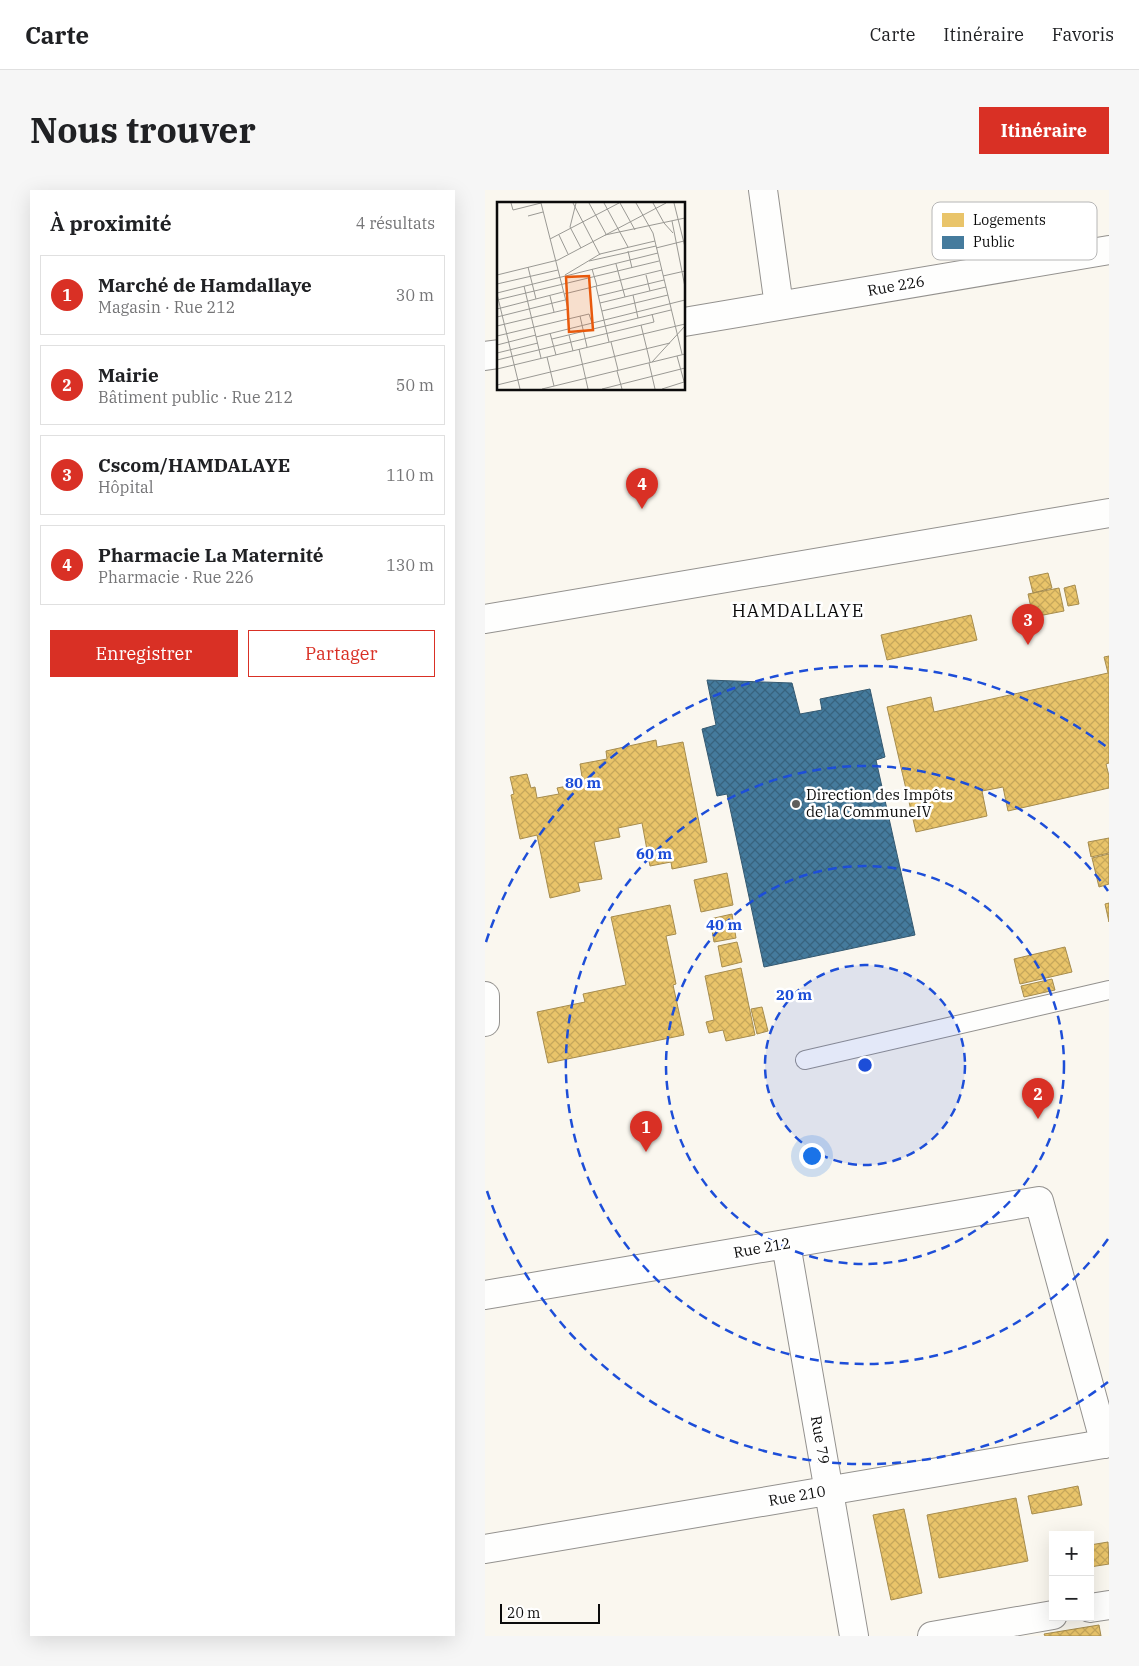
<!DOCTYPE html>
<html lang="fr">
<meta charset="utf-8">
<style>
body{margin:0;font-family:"IBM Plex Serif",serif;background:#f6f6f6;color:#202124}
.controls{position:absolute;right:15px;bottom:15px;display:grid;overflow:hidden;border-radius:0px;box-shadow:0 5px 20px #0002}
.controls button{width:45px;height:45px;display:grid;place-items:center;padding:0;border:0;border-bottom:1px solid #e0e0e0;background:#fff;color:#202124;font:25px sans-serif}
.scale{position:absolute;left:15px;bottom:12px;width:100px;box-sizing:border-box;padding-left:5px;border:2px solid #0b0b0b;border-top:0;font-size:14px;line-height:18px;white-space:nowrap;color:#0b0b0b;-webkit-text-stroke:4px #fff;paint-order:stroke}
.you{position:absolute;left:326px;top:965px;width:18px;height:18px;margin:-12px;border:4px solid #fff;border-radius:50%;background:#1a73e8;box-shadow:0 0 0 8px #1a73e833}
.badge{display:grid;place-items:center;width:32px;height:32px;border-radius:50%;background:#d93025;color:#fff;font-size:16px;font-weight:700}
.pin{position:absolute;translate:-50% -41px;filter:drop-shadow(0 1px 2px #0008)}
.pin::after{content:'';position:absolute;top:26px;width:18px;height:15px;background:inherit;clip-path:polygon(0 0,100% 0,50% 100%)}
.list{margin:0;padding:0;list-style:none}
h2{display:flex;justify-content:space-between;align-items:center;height:65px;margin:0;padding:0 20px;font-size:21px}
h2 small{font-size:16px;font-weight:400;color:#757577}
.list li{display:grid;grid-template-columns:32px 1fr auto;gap:15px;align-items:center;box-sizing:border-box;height:80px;margin:0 10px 10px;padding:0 10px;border:1px solid #e0e0e0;border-radius:0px}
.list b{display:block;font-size:19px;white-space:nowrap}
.list p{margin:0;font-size:16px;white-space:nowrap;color:#757577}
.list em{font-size:16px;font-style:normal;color:#757577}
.actions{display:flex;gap:10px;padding:15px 20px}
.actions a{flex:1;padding:11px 0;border:1px solid #d93025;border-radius:0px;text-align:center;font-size:18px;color:#d93025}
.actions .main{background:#d93025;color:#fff}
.map{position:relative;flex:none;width:624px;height:1446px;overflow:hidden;border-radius:0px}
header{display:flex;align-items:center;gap:30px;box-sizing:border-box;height:70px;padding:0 25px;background:#fff;border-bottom:1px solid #e0e0e0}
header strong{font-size:24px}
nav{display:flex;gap:28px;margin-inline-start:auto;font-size:18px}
.intro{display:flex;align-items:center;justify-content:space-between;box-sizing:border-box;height:120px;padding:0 30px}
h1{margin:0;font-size:35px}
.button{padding:12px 22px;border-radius:0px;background:#d93025;color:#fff;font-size:18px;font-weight:700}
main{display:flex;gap:30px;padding:0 30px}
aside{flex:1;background:#fff;border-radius:0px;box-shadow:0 5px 20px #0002}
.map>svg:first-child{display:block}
.homes{fill:url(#homes-cross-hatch);stroke:#a68c4e}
.public{fill:url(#public-cross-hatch);stroke:#345971}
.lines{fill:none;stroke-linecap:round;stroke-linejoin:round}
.service-casing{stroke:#93918e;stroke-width:20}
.minor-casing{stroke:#93918e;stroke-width:30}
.tertiary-casing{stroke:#93918e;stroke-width:30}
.service{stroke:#fefefd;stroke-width:18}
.minor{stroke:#fefefd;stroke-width:28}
.tertiary{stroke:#fefefd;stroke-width:28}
.ring{fill:none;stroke:#1d4ed8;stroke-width:2.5;stroke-dasharray:9 6}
.poi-dot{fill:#5f5e5b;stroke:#fff;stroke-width:2}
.labels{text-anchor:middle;stroke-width:5;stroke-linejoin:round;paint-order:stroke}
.street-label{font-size:15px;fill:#0b0b0b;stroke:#fff}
.poi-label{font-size:15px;fill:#0b0b0b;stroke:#fff;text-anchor:start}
.quarter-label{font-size:18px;letter-spacing:1px;fill:#0b0b0b;stroke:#fff}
.inset-road{fill:none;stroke:#9a9994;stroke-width:1}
.view{fill:#e8590c;fill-opacity:0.15;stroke:#e8590c;stroke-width:2.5}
.inset-edge{fill:none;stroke:#0b0b0b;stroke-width:2.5}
.key{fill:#fff;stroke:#b6b6b6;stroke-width:1}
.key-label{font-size:14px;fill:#0b0b0b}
.centre{fill:#1d4ed8;stroke:#fff;stroke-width:2.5}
.ring-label{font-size:15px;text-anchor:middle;font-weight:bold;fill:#1d4ed8;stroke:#fff;stroke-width:5;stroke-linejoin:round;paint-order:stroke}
</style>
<header>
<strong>Carte</strong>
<nav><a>Carte</a><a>Itinéraire</a><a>Favoris</a></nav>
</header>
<div class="intro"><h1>Nous trouver</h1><a class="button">Itinéraire</a></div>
<main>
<aside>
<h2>À proximité<small>4 résultats</small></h2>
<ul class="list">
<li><span class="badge">1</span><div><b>Marché de Hamdallaye</b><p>Magasin · Rue 212</p></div><em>30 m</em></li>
<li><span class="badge">2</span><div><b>Mairie</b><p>Bâtiment public · Rue 212</p></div><em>50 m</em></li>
<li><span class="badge">3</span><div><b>Cscom/HAMDALAYE</b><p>Hôpital</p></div><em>110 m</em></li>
<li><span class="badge">4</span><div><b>Pharmacie La Maternité</b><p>Pharmacie · Rue 226</p></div><em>130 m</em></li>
</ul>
<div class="actions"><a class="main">Enregistrer</a><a>Partager</a></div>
</aside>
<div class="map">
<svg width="624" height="1446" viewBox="0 0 624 1446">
<defs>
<pattern id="homes-cross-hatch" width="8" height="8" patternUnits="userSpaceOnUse" patternTransform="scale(1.25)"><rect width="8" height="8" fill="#e9c46a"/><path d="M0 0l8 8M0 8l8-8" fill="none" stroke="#c6a75b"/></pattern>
<pattern id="public-cross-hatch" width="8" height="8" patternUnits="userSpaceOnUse" patternTransform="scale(1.25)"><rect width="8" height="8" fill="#457b9d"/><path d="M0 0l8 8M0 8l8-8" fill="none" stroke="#38637e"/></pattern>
</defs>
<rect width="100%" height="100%" fill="#faf7ef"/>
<!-- homes -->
<path class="homes" d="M563 383 567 398 548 403 544 387Z
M590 395 594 414 583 416 579 398Z
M574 398 579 421 548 427 543 404Z
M486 425 492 450 402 470 396 445Z
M624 466V573L621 574 624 586V598L523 621 518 597 497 601 502 626 431 642 402 517 446 507 449 522 623 483 619 467Z
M171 550 172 557 198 552 222 672 187 679 186 672 165 676 157 633 133 638 135 647 109 652 117 689 93 693 95 701 65 708 52 645 35 649 26 605 29 604 25 587 42 584 46 598 50 597 52 608 74 604 72 598 98 593 95 574 122 569 121 561Z
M624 648V663L606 667 603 652Z
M624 664V694L614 697 607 668Z
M242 683 248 715 216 722 209 690Z
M624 713V732L620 714Z
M185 715 191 744 181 746 191 794 188 795 199 845 63 873 52 822 100 812 98 804 141 795 126 727Z
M247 724 251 748 229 752 225 729Z
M252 752 257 772 237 777 233 756Z
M580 757 587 782 535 794 529 769Z
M256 778 270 845 241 851 238 840 224 843 221 832 229 830 220 786Z
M567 789 570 800 539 807 536 796Z
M277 817 283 841 272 844 266 819Z
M593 1296 597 1315 547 1324 543 1306Z
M531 1308 543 1371 454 1388 442 1325Z
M419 1319 437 1403 406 1410 388 1325Z
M623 1352 624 1374 605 1377V1355Z
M614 1435 616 1446H560L559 1444Z"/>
<!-- public -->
<path class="public" d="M222 490 307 493 315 524 337 520 335 509 385 499 400 567 391 570 430 745 279 777 242 604 232 606 217 539 231 535Z"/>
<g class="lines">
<defs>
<path id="service" d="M320 870 624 800"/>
<path id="minor" d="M278 0 294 116
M199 132 624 60
M0 166 14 164
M0 429 624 323
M301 1054 369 1446
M0 1105 554 1011 620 1254
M0 1359 624 1253
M605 1418 624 1415
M447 1446 568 1425"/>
<path id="tertiary" d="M0 806V832"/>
</defs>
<!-- service casing -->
<use href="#service" class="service-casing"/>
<!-- minor casing -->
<use href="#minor" class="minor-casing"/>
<!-- tertiary casing -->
<use href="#tertiary" class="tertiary-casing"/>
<!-- service -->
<use href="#service" class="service"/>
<!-- minor -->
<use href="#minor" class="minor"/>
<!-- tertiary -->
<use href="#tertiary" class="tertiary"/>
</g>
<!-- distance rings -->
<circle cx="380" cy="875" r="100" fill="#1d4ed8" fill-opacity=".12"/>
<g class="ring">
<circle cx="380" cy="875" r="100"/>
<circle cx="380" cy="875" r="199"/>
<path d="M623 1049A299 299 0 1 1 623 701"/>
<path d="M623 1192A399 399 0 0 1 1 998M1 752A399 399 0 0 1 623 558"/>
</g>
<!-- markers -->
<circle class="poi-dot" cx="311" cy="614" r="5"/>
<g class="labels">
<!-- street labels -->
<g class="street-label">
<text transform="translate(411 96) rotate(-10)" y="5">Rue 226</text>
<text transform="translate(277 1058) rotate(-10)" y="5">Rue 212</text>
<text transform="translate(335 1250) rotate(80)" y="5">Rue 79</text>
<text transform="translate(312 1306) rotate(-10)" y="5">Rue 210</text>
</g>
<!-- poi labels -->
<g class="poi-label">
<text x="321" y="610">Direction des Impôts<tspan x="321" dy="17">de la CommuneIV</tspan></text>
</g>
<!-- quarter labels -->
<g class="quarter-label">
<text x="313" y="427">HAMDALLAYE</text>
</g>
</g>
<!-- overview -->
<g transform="translate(12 12)">
<rect width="188" height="188" fill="#faf7ef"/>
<path class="inset-road" d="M14 1 16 8 44 1M76 1 103 53M79 1 73 25 84 46M92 1 109 32M107 1 131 45M123 1 138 28M139 1 156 31 185 152M156 1 167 21 176 31M177 1 188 45M31 14 46 10M175 19 188 85M62 33 71 52M108 33 188 16M53 37 122 1M159 46 187 39M131 49 135 66M92 59 159 44M119 62 128 95M31 65 39 97M95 67 100 84M0 73 61 58 169 1M68 73 103 52 158 39M149 73 153 89M166 74 188 69M0 82 61 68M27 84 44 156M99 84 112 140M0 91 161 51M0 92 23 187M67 92 165 68M136 93 141 116M53 94 57 110M101 94 167 78M0 98 162 59M103 101 169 85M0 107 66 90M105 109 171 93M83 114 90 145M0 115 68 98M144 123 153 160M0 124 71 107 44 1M53 131 59 153M72 133 76 149M0 134 92 112 95 121M39 135 188 98M55 137 174 108M114 140 121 168M0 143 39 133M82 147 91 187M0 151 41 141M180 154 188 183M50 155 57 184M0 158 157 120 155 112M155 160 188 124M152 161 158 187M0 167 188 122M120 169 125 187M0 183 173 141M45 187 188 152M105 187 188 166M165 187 187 180"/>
<path class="view" d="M92 74 96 128 72 130 69 75Z"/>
<rect width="188" height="188" class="inset-edge"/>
</g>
<!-- legend -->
<rect x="447" y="12" width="165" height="58" rx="8" class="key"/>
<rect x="457" y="23" width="22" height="14" fill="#e9c46a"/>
<rect x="457" y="46" width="22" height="13" fill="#457b9d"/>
<g class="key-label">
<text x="488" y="35">Logements</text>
<text x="488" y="57">Public</text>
</g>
<circle cx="380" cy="875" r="8" class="centre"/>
<g class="ring-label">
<text x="98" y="598">80 m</text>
<text x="169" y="669">60 m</text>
<text x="239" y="740">40 m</text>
<text x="309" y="810">20 m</text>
</g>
</svg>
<div class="controls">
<button>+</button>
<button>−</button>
</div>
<div class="scale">20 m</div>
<div class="you"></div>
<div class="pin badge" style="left:161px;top:962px">1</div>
<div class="pin badge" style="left:553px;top:929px">2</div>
<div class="pin badge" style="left:543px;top:455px">3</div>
<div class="pin badge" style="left:157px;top:319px">4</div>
</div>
</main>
